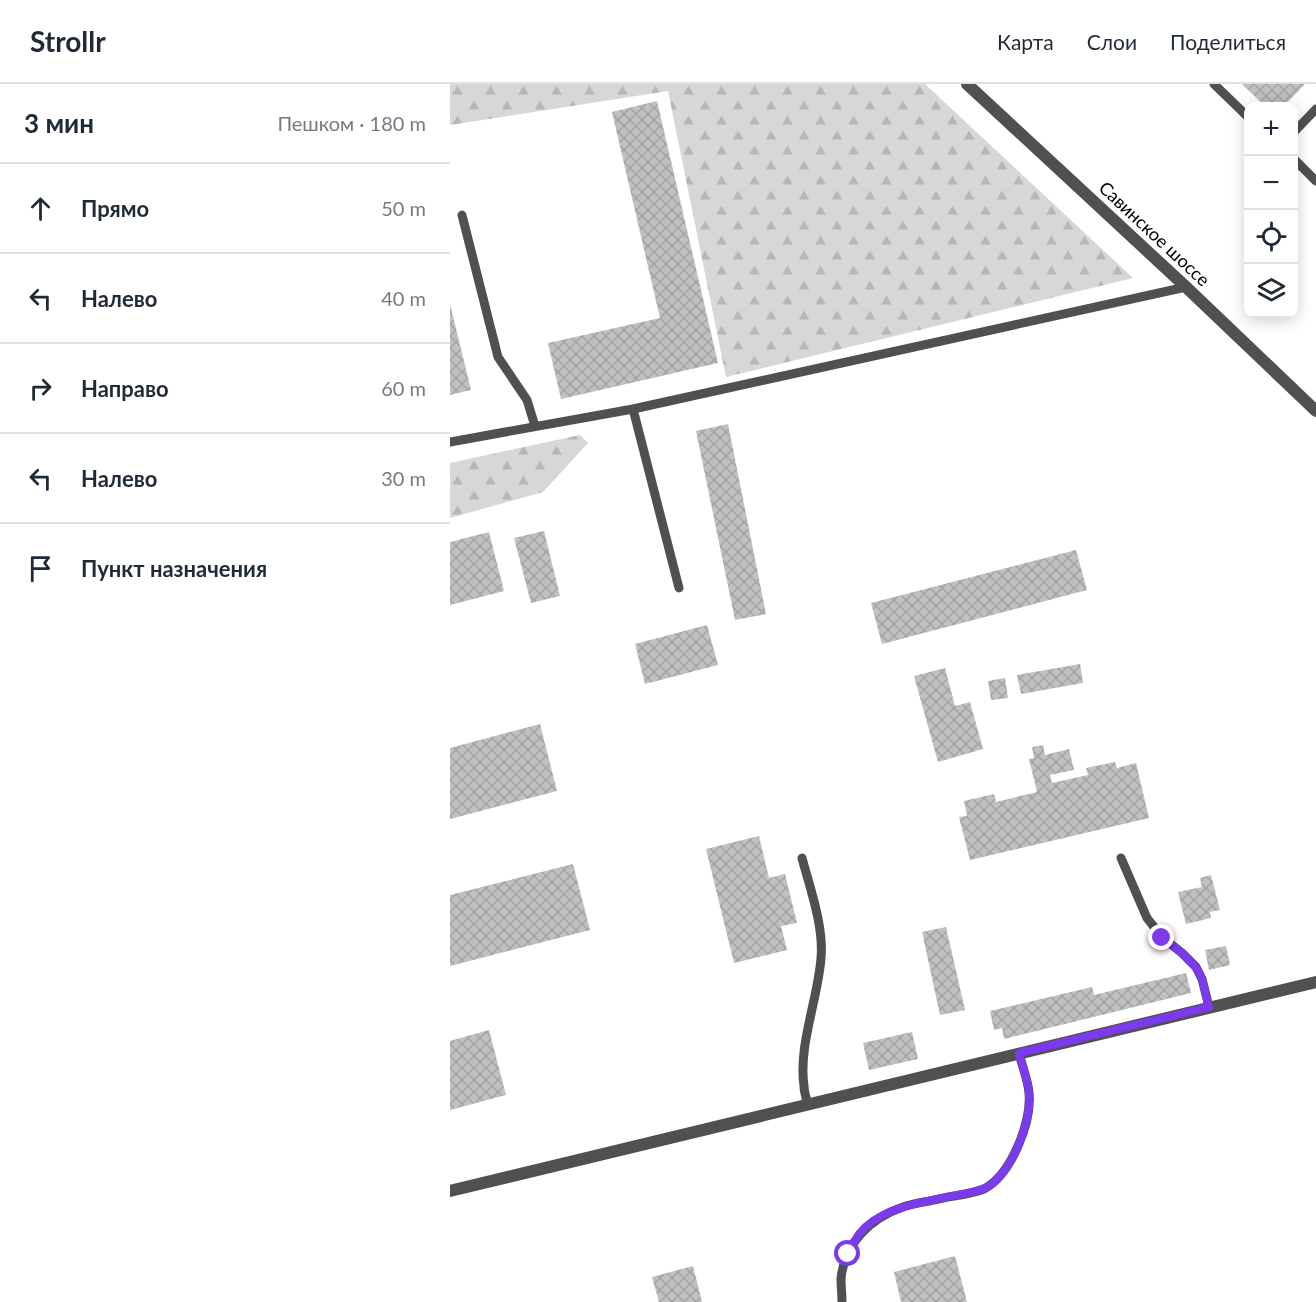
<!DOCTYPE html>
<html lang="ru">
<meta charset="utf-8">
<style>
body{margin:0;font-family:Lato,sans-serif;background:#f6f6f7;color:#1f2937}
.controls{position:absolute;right:18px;top:18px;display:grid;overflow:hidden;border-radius:12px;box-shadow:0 3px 15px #0003}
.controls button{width:54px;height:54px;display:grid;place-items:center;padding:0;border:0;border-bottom:2px solid #e0e1e3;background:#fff;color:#1f2937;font:30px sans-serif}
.stop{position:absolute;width:18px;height:18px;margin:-14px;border:4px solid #7c3aed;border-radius:50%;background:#fff}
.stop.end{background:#7c3aed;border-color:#fff;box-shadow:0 2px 6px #0008}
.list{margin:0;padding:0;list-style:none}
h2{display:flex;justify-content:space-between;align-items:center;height:78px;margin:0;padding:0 24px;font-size:26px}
h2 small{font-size:20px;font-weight:400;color:#747a83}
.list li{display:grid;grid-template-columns:39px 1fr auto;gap:18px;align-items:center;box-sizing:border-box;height:90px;padding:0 24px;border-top:2px solid #e0e1e3}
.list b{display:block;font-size:22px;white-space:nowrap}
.list em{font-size:20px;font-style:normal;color:#747a83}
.icon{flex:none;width:33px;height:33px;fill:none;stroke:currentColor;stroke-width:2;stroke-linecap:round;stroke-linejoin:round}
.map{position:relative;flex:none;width:866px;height:1218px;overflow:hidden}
header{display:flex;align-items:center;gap:36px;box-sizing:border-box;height:84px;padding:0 30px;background:#fff;border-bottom:2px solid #e0e1e3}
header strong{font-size:28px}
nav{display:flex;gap:33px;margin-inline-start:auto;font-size:21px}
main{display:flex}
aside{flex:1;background:#fff}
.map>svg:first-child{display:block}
.forest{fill:url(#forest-firs)}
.building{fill:url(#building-cross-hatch)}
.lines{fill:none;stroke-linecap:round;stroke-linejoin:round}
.service{stroke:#505050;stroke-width:9}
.minor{stroke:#505050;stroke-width:12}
.tertiary{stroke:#505050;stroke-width:12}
.route{stroke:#7c3aed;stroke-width:8}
.labels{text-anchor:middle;stroke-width:4.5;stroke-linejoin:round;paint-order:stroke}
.street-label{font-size:18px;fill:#000;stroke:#fff}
</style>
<header>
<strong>Strollr</strong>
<nav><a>Карта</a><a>Слои</a><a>Поделиться</a></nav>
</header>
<main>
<aside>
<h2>3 мин<small>Пешком · 180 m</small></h2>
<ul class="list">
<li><svg class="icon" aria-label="ahead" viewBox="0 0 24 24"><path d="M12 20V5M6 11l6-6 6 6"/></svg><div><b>Прямо</b></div><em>50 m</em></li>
<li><svg class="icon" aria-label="left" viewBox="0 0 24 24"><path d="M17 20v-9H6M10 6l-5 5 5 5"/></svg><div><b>Налево</b></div><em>40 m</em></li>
<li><svg class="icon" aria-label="right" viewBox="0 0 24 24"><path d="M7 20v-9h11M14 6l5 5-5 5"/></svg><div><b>Направо</b></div><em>60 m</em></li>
<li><svg class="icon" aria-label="left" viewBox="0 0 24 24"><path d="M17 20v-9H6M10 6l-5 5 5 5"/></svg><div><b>Налево</b></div><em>30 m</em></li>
<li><svg class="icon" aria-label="arrive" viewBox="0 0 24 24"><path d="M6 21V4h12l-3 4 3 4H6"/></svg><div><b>Пункт назначения</b></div></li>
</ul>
</aside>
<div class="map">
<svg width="866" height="1218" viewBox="0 0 866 1218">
<defs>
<pattern id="forest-firs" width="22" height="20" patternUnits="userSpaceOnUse" patternTransform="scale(1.5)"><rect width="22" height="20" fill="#d7d7d7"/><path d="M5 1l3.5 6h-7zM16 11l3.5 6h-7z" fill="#b7b7b7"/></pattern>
<pattern id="building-cross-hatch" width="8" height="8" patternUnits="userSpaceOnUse" patternTransform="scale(1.5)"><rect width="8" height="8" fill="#c0c0c0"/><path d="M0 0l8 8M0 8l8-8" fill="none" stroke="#a3a3a3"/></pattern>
</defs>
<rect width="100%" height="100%" fill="#fff"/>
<!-- forest -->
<path class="forest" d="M0 0H475L683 194 276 293 218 7 0 41Z
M130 351 138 359 93 408 0 434V379Z"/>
<!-- building -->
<path class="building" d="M792 0H855L834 22H815Z
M207 17 268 279 111 315 98 259 210 234 162 28Z
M0 220 21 306 0 311Z
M278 340 316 530 285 536 246 347Z
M94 447 110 512 81 519 64 454Z
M39 448 54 507 0 521V458Z
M626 466 637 506 432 560 421 519Z
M257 541 268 581 195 600 185 560Z
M630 580 633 599 571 610 567 591Z
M495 584 505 622 520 618 533 665 488 678 464 592Z
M555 594 558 614 541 616 538 597Z
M90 640 107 707 0 735V664Z
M593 661 595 671 619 665 624 686 600 691 602 699 638 691 636 684 665 678 667 684 686 679 699 734 520 776 509 733 517 732 514 717 544 710 546 718 587 708 579 675 584 674 582 663Z
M309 752 319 794 335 790 347 839 331 842 337 866 284 879 256 765Z
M123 780 140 846 0 882V811Z
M761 791 770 826 760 828 761 834 736 840 728 808 752 803 750 794Z
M496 843 515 926 490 931 472 848Z
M776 862 780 881 759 886 755 866Z
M736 889 741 909 554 955 552 944 544 946 540 927 642 903 644 911Z
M39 946 56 1011 0 1026V957Z
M462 948 468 975 419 986 413 959Z
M505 1172 517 1218H451L444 1188Z
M243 1182 252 1218H209L202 1193Z"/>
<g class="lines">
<!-- service -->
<path class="service" d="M764 0 798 33
M844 48 866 25
M844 75 866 97
M12 131 48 273 77 316 85 342
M183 325 229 504
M0 358 183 325 736 203
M352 774C360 804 374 843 371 874 368 915 348 962 354 1002 354 1008 356 1014 358 1020
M671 774 697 834 712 853 732 869 746 883 752 895 759 923
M392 1218C392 1211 391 1202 391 1195 394 1160 420 1134 453 1123 464 1119 477 1118 489 1115 502 1112 522 1110 534 1105 561 1091 582 1038 579 1009 578 996 572 982 569 969"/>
<!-- minor -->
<path class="minor" d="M0 1107 866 898"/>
<!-- tertiary -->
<path class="tertiary" d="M517 0 736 203 866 327"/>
</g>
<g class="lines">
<!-- route -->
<path class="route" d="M398 1170C401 1164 405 1156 409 1150 430 1123 471 1119 501 1112 511 1110 523 1109 533 1105 561 1093 582 1038 579 1009 578 996 572 982 569 969L759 923C756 914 755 904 752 895 745 877 727 865 712 854"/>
</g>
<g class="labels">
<!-- street labels -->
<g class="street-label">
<text transform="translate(704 150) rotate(43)" y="6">Савинское шоссе</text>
</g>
</g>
</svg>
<div class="controls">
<button>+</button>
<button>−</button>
<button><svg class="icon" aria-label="locate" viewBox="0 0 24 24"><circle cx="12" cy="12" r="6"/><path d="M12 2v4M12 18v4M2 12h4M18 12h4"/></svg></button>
<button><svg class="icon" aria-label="layers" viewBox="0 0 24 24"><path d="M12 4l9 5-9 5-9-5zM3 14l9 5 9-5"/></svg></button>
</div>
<div class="stop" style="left:398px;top:1170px"></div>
<div class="stop end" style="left:712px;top:854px"></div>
</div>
</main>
